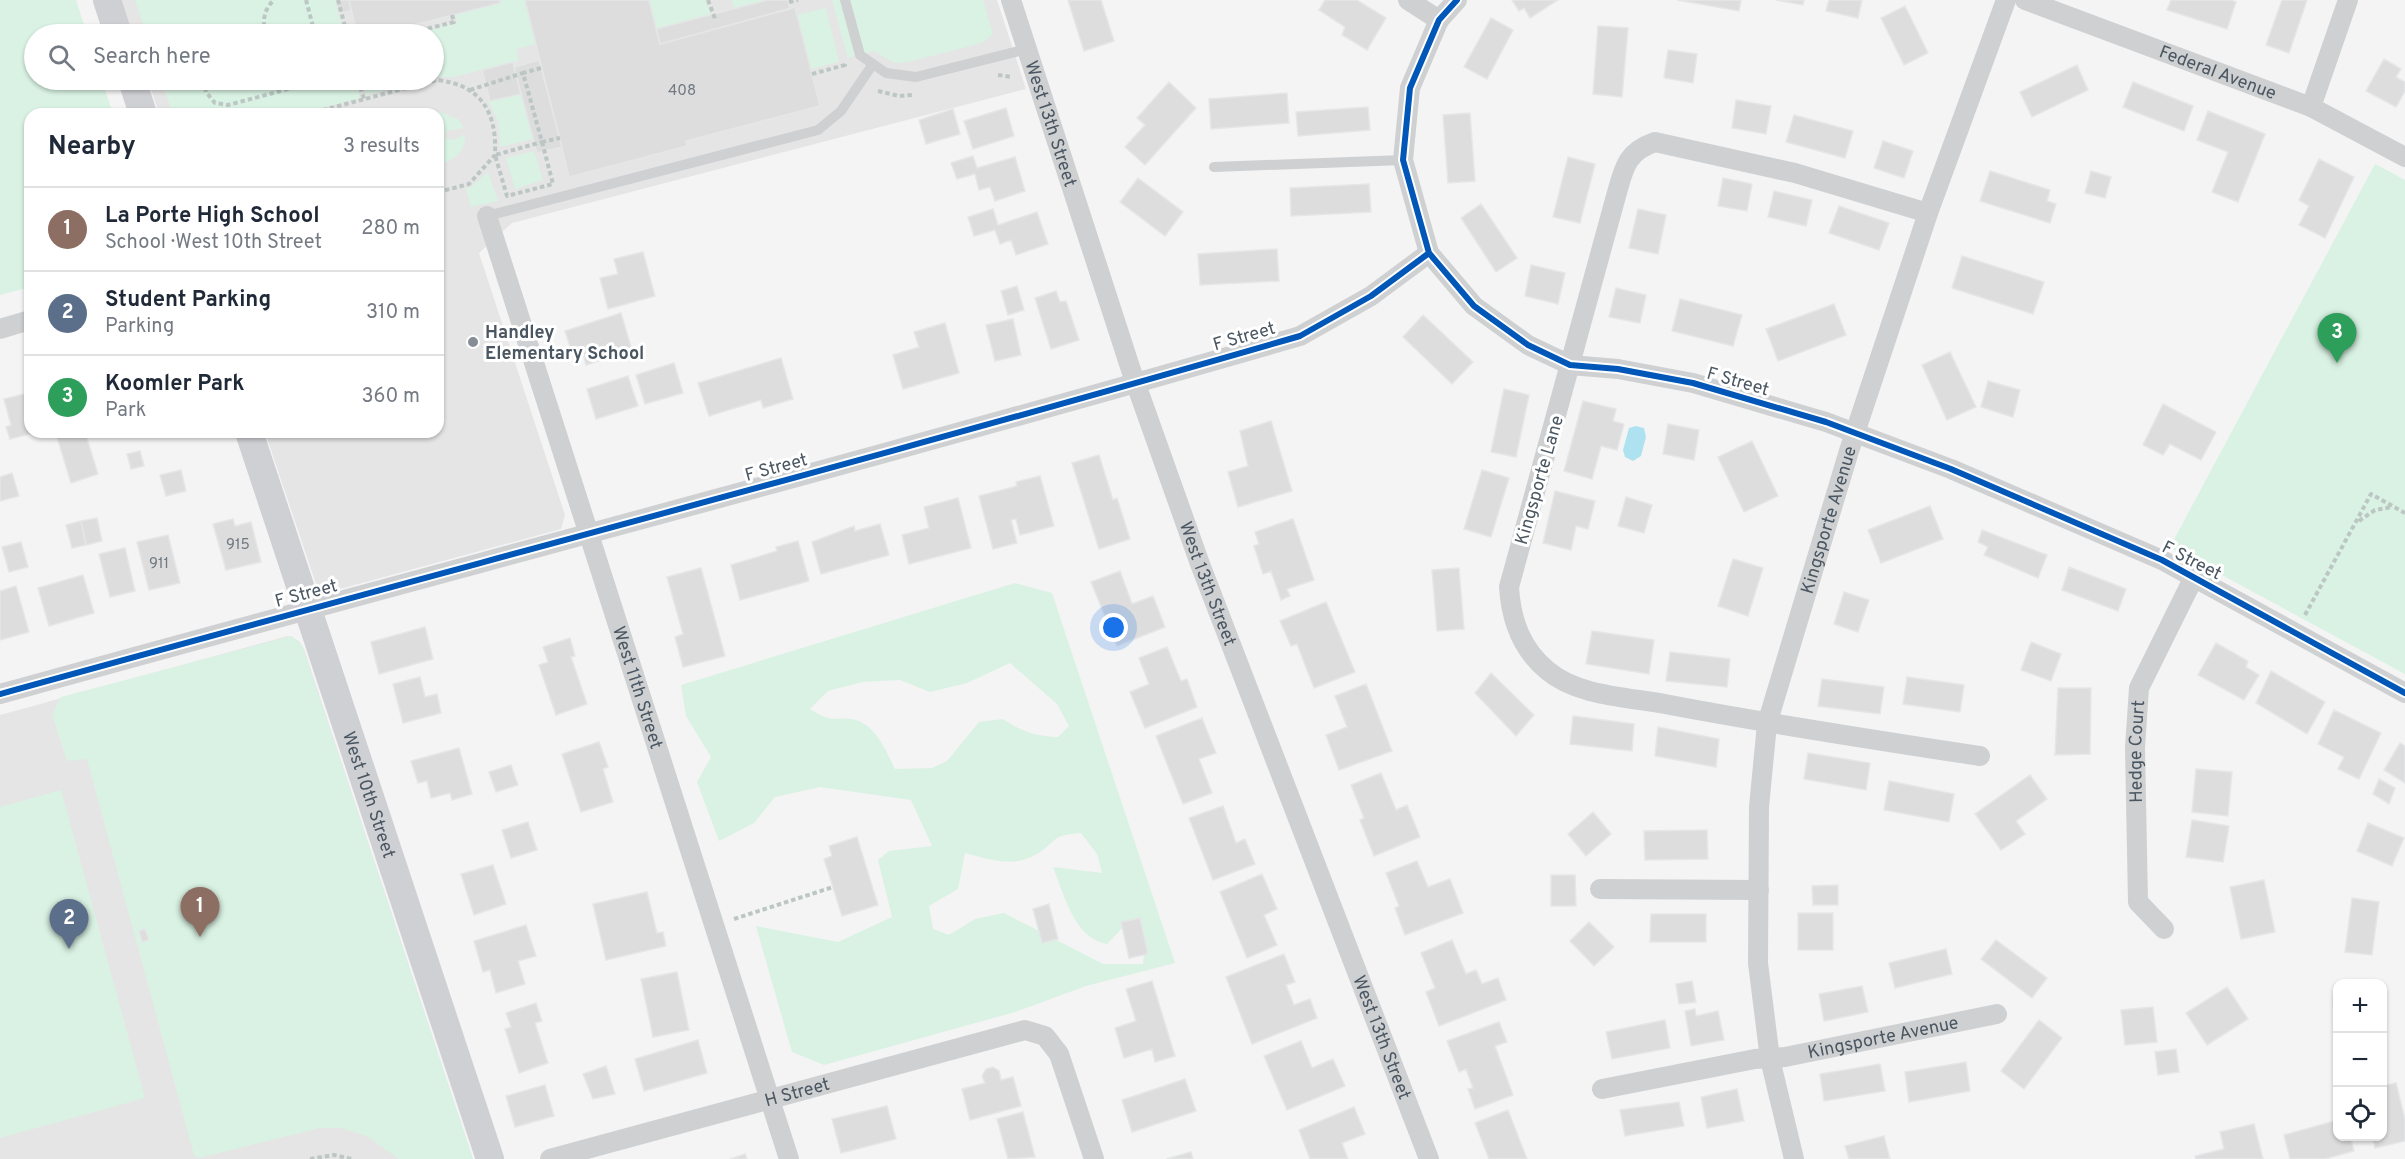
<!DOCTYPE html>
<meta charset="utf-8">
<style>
body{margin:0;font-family:Overpass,sans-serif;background:#f6f6f7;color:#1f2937}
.controls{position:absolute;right:18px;bottom:18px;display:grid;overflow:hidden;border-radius:12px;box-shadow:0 2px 4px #0004}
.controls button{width:54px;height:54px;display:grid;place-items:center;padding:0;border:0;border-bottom:2px solid #e0e1e3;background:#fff;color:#1f2937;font:30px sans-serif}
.you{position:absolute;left:1114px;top:628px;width:21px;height:21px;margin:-15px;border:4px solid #fff;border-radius:50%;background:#1a73e8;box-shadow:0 0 0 9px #1a73e833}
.badge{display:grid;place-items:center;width:39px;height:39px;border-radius:50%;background:#868d94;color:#fff;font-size:20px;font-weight:700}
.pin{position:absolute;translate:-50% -50px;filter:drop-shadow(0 2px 3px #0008)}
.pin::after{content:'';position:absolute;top:32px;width:21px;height:18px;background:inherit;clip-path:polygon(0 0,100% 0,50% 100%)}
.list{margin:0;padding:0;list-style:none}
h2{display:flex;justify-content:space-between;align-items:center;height:78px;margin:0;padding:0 24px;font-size:26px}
h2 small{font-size:20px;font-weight:400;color:#747a83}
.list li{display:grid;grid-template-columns:39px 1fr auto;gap:18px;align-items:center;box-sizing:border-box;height:84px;padding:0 24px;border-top:2px solid #e0e1e3}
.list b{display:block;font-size:22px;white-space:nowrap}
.list p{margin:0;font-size:20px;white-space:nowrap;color:#747a83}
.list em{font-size:20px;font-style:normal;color:#747a83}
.icon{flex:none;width:33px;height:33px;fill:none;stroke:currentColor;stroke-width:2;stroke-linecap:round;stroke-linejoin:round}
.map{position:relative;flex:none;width:2405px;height:1159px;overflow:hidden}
.search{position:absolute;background:#fff;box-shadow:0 2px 4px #0004;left:24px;top:24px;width:420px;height:66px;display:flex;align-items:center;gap:15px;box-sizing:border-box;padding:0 21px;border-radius:33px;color:#747a83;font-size:22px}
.panel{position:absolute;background:#fff;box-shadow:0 2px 4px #0004;left:24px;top:108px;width:420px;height:330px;border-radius:18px}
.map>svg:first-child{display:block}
.education{fill:#e6e5e6}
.green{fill:#d9f2e3;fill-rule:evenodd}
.water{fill:#aee2f0}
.building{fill:#ddddde;stroke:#e5e6e7;stroke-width:1.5}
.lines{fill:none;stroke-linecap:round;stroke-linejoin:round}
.path{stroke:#bcc7c4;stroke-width:4;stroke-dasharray:4.5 3;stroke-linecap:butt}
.lane{stroke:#ced0d2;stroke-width:10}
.street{stroke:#ced0d2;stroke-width:20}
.secondary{stroke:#ced0d4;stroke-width:28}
.cycleway-casing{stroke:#fff;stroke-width:10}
.cycleway{stroke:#0057b8;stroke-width:6}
.poi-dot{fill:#868d94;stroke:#fff;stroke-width:2}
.labels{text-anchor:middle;stroke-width:6;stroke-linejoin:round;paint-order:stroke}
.number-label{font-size:15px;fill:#707881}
.street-label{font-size:18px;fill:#4a5661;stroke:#fff}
.poi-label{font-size:18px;font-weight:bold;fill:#4a5661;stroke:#fff;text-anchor:start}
</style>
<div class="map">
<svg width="2405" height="1159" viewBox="0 0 2405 1159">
<rect width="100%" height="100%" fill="#f4f4f4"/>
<!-- education -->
<path class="education" d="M121 0H997L1026 89 512 223 479 253 565 515 561 529 329 592 321 590 316 584 265 432H438V114H159L148 80H434V34H133Z
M288 636 299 641 304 649 473 1159H0V715Z"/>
<!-- green -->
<path class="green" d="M0 0H76L87 34H34V80H102L113 114H30V287L0 295Z
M135 0H335L344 34H146Z
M500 0H525L535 44 516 49 519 61 453 77H434V34H414L457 23 455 14 500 3Z
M649 0H705L711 14 656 29Z
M732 0H766L734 8Z
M832 0H983L993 34 982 43 908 62 895 63 874 51 848 58Z
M826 8 839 62 811 69 797 15Z
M161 80H356L360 98 299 114H173Z
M362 80H424L366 95Z
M520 91 533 139 500 147 499 123 488 101Z
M440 112 458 119 464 128 446 131 445 138 453 140 465 135C465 153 454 160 438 165V114H433Z
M534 151 543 180 515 189 506 158Z
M2375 164 2405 180V674L2170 547Z
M488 172 498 201 471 207 466 188 471 187Z
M1015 583 1052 593 1175 963 1086 986 1015 1012 824 1065 792 1052 756 926 838 942 892 917 878 860 889 851 932 846 911 800 820 787 775 797 754 823 719 841 697 782 711 757 686 716 681 685ZM1010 663 1057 704 1069 726 1058 737C1035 736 1022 732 1003 719L979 722 947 761 932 768 895 769C886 751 878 730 859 721 840 714 833 726 810 709L828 691 862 682 900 680 930 692 967 683ZM1081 833 1097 854 1102 873 1053 867C1064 894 1074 939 1107 944L1125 925 1142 927 1145 941 1143 964H1103L1004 913 975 919 949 935 933 929 929 906 958 889 965 853C989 859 1012 868 1035 855 1058 842 1049 835 1081 833Z
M292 636 302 645 473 1159H399L367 1136 341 1128H320L199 1158 194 1155 87 759 67 761 52 714 61 697Z
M61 790 145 1098 0 1138V807Z"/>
<!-- water -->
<path class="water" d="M1636 426 1644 428 1646 437 1641 456 1633 461 1625 457 1623 450 1629 428Z"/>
<!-- building -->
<path class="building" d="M336 0H349L351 11 339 13Z
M349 0H500V3L379 34H357Z
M525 0H649L660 44 795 7 820 106 686 141 687 146 569 177Z
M768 0H788L790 9 660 44 656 29Z
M1068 0H1101L1114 41 1084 51Z
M1325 0H1357L1386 18 1367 50 1342 35 1345 27 1319 10Z
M1512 0H1558L1530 18 1524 8 1519 11Z
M1677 0H1741L1739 11Z
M1776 0H1804L1803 5Z
M1829 0H1862L1858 18 1826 11Z
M2171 0H2231L2236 2 2227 29 2167 10Z
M2282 0H2307L2289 53 2266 45Z
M1905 6 1928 53 1904 65 1881 18Z
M1491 18 1513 30 1487 79 1464 67Z
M1598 26 1628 28 1622 97 1593 94Z
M1668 50 1697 54 1693 83 1664 78Z
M2384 59 2401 69 2396 77 2405 82V91L2396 107 2366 91Z
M539 60 562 147 537 153 514 67Z
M513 62 521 94 490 101 482 70Z
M2077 65 2088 90 2032 117 2020 92Z
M1169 82 1196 108 1145 165 1125 147 1145 125 1137 118Z
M2133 82 2193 106 2184 131 2123 107Z
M1287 93 1289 123 1211 129 1209 99Z
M1736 100 1771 106 1766 134 1732 128Z
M1368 107 1370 130 1298 136 1296 112Z
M1006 108 1014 136 973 149 964 121Z
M953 109 960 134 926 144 919 120Z
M2208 111 2265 134 2238 202 2212 192 2228 152 2197 140Z
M1470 113 1475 181 1448 183 1443 115Z
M1794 115 1853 131 1845 158 1786 142Z
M1883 141 1913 151 1904 178 1874 168Z
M973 156 977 168 1015 157 1025 191 995 201 990 187 979 190 975 174 957 179 951 163Z
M1568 157 1595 164 1580 223 1553 217Z
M2319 159 2354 177 2325 238 2299 225 2309 206 2299 200Z
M1990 171 2050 190 2047 201 2056 204 2050 223 1980 201Z
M2091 171 2111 177 2105 198 2085 193Z
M1138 178 1183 212 1165 236 1120 202Z
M1723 178 1752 184 1747 211 1718 206Z
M1369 184 1371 212 1291 216 1290 188Z
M1774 191 1812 200 1806 226 1768 217Z
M1481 204 1517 258 1496 272 1461 218Z
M1839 206 1889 223 1879 250 1829 233Z
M993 209 998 225 1037 212 1048 244 1016 255 1011 240 1000 244 995 230 974 236 968 217Z
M1638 209 1666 215 1658 254 1629 248Z
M1277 249 1279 281 1200 285 1198 254Z
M643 252 655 296 608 309 600 278 618 274 614 259Z
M1962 256 2044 282 2033 314 1952 288Z
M1531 265 1565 273 1558 304 1525 296Z
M1017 286 1024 310 1008 315 1001 291Z
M1616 288 1646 295 1640 323 1609 317Z
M1056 291 1060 302 1066 301 1079 340 1051 349 1035 298Z
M1680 299 1742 315 1733 346 1672 331Z
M1834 304 1846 335 1778 361 1766 329Z
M621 313 632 350 586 365 583 352 573 356 565 331Z
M1423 315 1473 362 1452 384 1403 337Z
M1013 319 1021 355 995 361 986 325Z
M945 323 959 373 903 389 893 355 919 347 914 332Z
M1950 352 1976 407 1947 420 1922 365Z
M781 358 793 399 763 408 761 400 709 416 698 383Z
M674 363 683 393 645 404 636 375Z
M628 376 638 406 596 419 587 389Z
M1988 381 2020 390 2013 417 1981 407Z
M1504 389 1529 395 1516 457 1491 452Z
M28 393 30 432H37L10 439 6 427 11 425 4 399Z
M1583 401 1616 409 1613 421 1624 424 1617 450 1601 446 1592 479 1564 471Z
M2163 404 2216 432 2201 460 2170 444 2163 455 2143 445Z
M1271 421 1292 491 1238 507 1228 472 1248 466 1240 431Z
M1668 424 1699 430 1694 460 1663 454Z
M61 432H85L98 474 71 483 56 434Z
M1752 441 1778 496 1744 512 1718 457Z
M140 451 144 466 131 469 127 454Z
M1099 455 1113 500 1117 498 1130 539 1099 549 1072 463Z
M181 470 186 491 166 496 160 475Z
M1482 470 1509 478 1491 537 1464 529Z
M12 473 19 496 0 501V477Z
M1040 476 1054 526 1020 535 1016 519 1011 520 1017 543 993 549 979 496 1017 486 1016 482Z
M1555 491 1595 501 1588 529 1576 526 1571 550 1543 543Z
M1626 497 1652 505 1644 533 1618 526Z
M958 498 971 548 909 564 902 535 929 528 924 507Z
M1930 506 1943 539 1881 563 1868 530Z
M97 518 102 541 86 545 81 521Z
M233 519 235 526 251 522 261 562 226 570 213 524Z
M1293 519 1314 580 1287 589 1290 596 1281 600 1271 571 1263 574 1254 546 1259 544 1255 532Z
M81 521 86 545 72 548 66 525Z
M880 524 889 555 821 574 812 542 854 526 855 531Z
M1982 530 2047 555 2038 578 1984 555 1988 547 1978 542Z
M168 535 180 583 149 590 137 542Z
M798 541 809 581 740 600 731 565 777 551 776 547Z
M21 542 28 567 9 572 2 547Z
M125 548 135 591 110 597 99 554Z
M1733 559 1763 568 1748 616 1718 606Z
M2069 567 2126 589 2118 611 2062 590Z
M701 568 725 656 683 667 675 637 683 634 667 577Z
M1459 568 1464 629 1437 631 1432 570Z
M1120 571 1132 604 1153 596 1165 627 1117 646 1091 582Z
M83 575 94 613 49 626 38 588Z
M16 586 29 632 0 640V591Z
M1844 592 1869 600 1858 632 1834 624Z
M1326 602 1355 672 1314 688 1297 644 1291 646 1280 621Z
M425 627 433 659 379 674 371 642Z
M1592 631 1654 640 1649 674 1586 664Z
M570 638 575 656 571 657 587 704 556 715 539 665 548 662 543 647Z
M2031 642 2061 654 2051 681 2021 670Z
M2216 643 2248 661 2246 667 2259 675 2244 700 2198 675Z
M1167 647 1181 681 1187 679 1197 707 1145 728 1130 692 1149 684 1139 658Z
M1670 652 1730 659 1727 687 1666 681Z
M2271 671 2325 702 2307 734 2256 703Z
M1491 673 1534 715 1516 736 1475 693Z
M420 677 425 697 437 694 441 713 403 723 393 684Z
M1907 677 1964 685 1960 712 1903 704Z
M1822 679 1884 687 1880 714 1818 706Z
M1366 684 1392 751 1339 770 1326 735 1347 727 1335 696Z
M2058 688H2091L2090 754 2055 755Z
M2334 710 2381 733 2359 779 2338 769 2344 757 2318 744Z
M1573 716 1634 724 1632 751 1570 744Z
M1202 718 1216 753 1199 759 1212 793 1183 804 1156 736Z
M1658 727 1719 739 1716 767 1655 756Z
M599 742 608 767 603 769 613 802 581 812 562 754Z
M2400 743 2405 746V783L2384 770Z
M459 748 472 794 452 800 450 793 431 798 427 781 418 783 411 761Z
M1808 753 1870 763 1866 790 1804 779Z
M511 765 518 785 496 792 489 772Z
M2196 769 2232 772 2228 816 2192 812Z
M1381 773 1396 810 1407 805 1420 837 1374 856 1360 820 1364 818 1351 785Z
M2030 775 2047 799 2016 821 2025 834 2001 850 1975 814Z
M2379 779 2395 788 2389 804 2373 794Z
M1889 781 1954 794 1949 822 1884 810Z
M1223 806 1236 843 1245 839 1255 864 1213 880 1189 818Z
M1593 812 1611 834 1586 856 1568 834Z
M2192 820 2229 826 2223 862 2186 857Z
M528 822 537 850 511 858 502 830Z
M2368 823 2404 838 2392 866 2357 851Z
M1707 830 1708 859 1645 860 1644 831Z
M857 837 878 905 842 916 824 859 832 856 829 846Z
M1417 861 1428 887 1450 879 1463 913 1405 935 1395 908 1399 906 1386 873Z
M493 865 506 904 474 915 461 874Z
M1262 874 1277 909 1264 915 1277 945 1247 958 1220 892Z
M1551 875H1575L1576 906H1551Z
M2264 880 2275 932 2241 939 2230 887Z
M1838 885V905H1813L1812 886Z
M647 892 657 933 663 932 666 946 606 960 593 904Z
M2352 898 2379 902 2372 955 2345 952Z
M1049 904 1058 939 1042 943 1033 909Z
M1798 913H1833V950H1798Z
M1651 914H1706V942H1650Z
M1140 918 1148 954 1129 958 1121 922Z
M1589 922 1614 947 1594 966 1570 941Z
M526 925 536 956 518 961 525 984 496 993 490 970 483 972 474 941Z
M145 929 149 940 142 942 139 931Z
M1452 940 1466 974 1476 970 1482 984 1498 978 1506 1000 1439 1026 1426 992 1435 988 1421 953Z
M1996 940 2047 978 2032 998 1981 959Z
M1946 949 1952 974 1895 988 1889 963Z
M1284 954 1295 982 1286 985 1294 1005 1310 999 1317 1018 1252 1044 1226 977Z
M677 972 689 1030 653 1037 641 979Z
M1152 981 1175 1056 1155 1062 1152 1049 1124 1058 1115 1028 1136 1021 1126 989Z
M1692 981 1696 1002 1679 1004 1676 984Z
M2372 981V984H2341Z
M1862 986 1868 1012 1824 1021 1819 994Z
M2227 987 2248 1019 2207 1045 2186 1013Z
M2333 999H2338V1028H2335Z
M536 1003 542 1021 535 1023 548 1063 519 1073 505 1029 511 1027 506 1013Z
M2153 1007 2157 1042 2125 1045 2121 1010Z
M1695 1009 1696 1016 1718 1011 1724 1040 1691 1046 1685 1011Z
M1665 1020 1670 1048 1612 1059 1606 1032Z
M2039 1020 2062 1038 2024 1089 2001 1071Z
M1499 1022 1507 1042 1495 1046 1513 1095 1475 1109 1468 1089 1473 1088 1466 1069 1459 1072 1447 1041Z
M698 1040 707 1073 644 1091 635 1059Z
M1301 1041 1312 1068 1333 1059 1345 1086 1287 1110 1264 1056Z
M2176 1049 2179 1072 2158 1075 2155 1052Z
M1966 1062 1970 1091 1909 1102 1905 1072Z
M1880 1064 1885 1091 1824 1101 1820 1074Z
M606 1066 615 1094 593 1099 583 1074Z
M993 1067 999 1071 1001 1080 1013 1077 1021 1106 970 1120 962 1089 985 1083 982 1076 986 1069Z
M1185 1079 1196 1111 1132 1132 1122 1100Z
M2396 1083 2405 1119V1141L2375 1148 2373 1137 2364 1139 2363 1136H2382V1086Z
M545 1085 554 1116 515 1127 506 1096Z
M1737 1089 1744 1121 1707 1128 1701 1097Z
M1679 1102 1684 1126 1625 1136 1620 1110Z
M887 1106 896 1139 841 1153 832 1119Z
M1354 1107 1365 1134 1342 1143 1348 1159H1310L1299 1130Z
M1508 1110 1527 1159H1489L1475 1123Z
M1023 1112 1035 1157 1008 1159 997 1119Z
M2338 1120V1136H2350L2354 1151 2325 1159H2290L2284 1135Z
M2254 1124 2263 1159H2196L2195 1156 2224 1149 2220 1132Z
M1884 1136 1890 1159H1849L1845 1146Z
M1191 1152 1193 1159H1166Z
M745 1154 747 1159H730Z"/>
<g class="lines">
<!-- path -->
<path class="path" d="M306 0 315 34
M338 0 347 34
M708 0 716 21
M789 2 798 0
M265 34C263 21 263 10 274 0
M406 34 454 22 452 15
M541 68 523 73 542 142 560 138
M812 74 845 65 844 62
M998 75 1012 77
M204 80 206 92 215 103 228 105 311 83 316 80
M358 80 364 99
M470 90 523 73
M878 91 899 96 912 95
M308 114 437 80C482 85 497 113 495 155L469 184 438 192
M542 142 553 184 507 196 495 155Z
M2359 521 2375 510 2392 507
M2305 615 2371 494 2405 513
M734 919 833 887
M310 1159 334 1155 352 1159"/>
<!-- lane -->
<path class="lane" d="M845 0 860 55 886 73 916 77 1027 49
M1214 167 1403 160
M487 216 818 130 841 111 873 64"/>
<!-- street -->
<g class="street">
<path id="s1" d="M1011 0 1131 370 1200 564 1429 1159"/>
<path d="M1408 0 1439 20"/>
<path d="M1457 0 1439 20 1410 88 1403 160 1429 253 1474 306 1528 345 1570 365 1618 369 1693 383 1826 422 1951 469 2162 560 2405 693"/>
<path id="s2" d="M2025 0 2311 107 2405 157"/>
<path d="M2311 107 2348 0"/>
<path d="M1928 213 1795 173 1655 142C1626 152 1624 168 1616 196L1509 587C1511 620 1521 649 1548 671 1578 696 1627 697 1665 704 1769 724 1875 740 1980 756"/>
<path id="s3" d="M487 216 789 1159"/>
<path d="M0 329 30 320"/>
<path d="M0 694C433 574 868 461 1300 336L1371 296 1429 253"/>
<path d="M1600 889 1759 890"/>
<path id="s4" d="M2164 929 2138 902 2135 748 2139 688 2194 577"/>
<path id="s5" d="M1602 1089 1755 1059 1785 1057 1997 1014"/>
<path id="s6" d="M550 1159 1025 1030 1045 1036 1059 1054 1094 1159"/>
<path id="s7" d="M1794 1159 1770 1059 1758 963 1759 807 1767 724 1849 451 1928 213 2006 0"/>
</g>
<!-- secondary -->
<g class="secondary">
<path d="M107 0 118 34"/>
<path d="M132 80 143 114"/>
<path id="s8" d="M249 432 490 1159"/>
</g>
<defs>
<path id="cycleway" d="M1457 0 1439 20 1410 88 1403 160 1429 253 1474 306 1528 345 1570 365 1618 369 1693 383 1826 422 1951 469 2162 560 2405 693
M0 694C433 574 868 461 1300 336L1371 296 1429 253"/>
</defs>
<!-- cycleway casing -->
<use href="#cycleway" class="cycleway-casing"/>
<!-- cycleway -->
<use href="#cycleway" class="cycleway"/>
</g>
<!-- markers -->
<circle class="poi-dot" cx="473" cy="342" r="6"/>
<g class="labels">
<!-- number labels -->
<g class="number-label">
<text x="682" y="95">408</text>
<text x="238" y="549">915</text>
<text x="159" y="568">911</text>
</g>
<!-- street labels -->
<g class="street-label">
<text dy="6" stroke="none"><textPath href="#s2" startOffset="206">Federal Avenue</textPath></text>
<text dy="6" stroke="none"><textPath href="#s1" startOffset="130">West 13th Street</textPath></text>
<text transform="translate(1244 336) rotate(-16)" y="6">F Street</text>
<text transform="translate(1738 381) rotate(16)" y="6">F Street</text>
<text transform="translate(776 467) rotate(-15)" y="6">F Street</text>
<text transform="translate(1539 480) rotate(-74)" y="6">Kingsporte Lane</text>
<text dy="6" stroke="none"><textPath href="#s7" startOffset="652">Kingsporte Avenue</textPath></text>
<text transform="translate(2192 560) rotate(27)" y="6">F Street</text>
<text dy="6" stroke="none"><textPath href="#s1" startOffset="616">West 13th Street</textPath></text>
<text transform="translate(306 593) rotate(-15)" y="6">F Street</text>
<text dy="6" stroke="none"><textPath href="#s3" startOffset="495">West 11th Street</textPath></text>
<text dy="6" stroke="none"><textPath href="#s4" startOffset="188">Hedge Court</textPath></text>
<text dy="6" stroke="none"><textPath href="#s8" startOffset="382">West 10th Street</textPath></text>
<text dy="6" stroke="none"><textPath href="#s1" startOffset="1102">West 13th Street</textPath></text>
<text dy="6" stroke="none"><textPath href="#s5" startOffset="286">Kingsporte Avenue</textPath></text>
<text dy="6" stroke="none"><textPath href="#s6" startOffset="256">H Street</textPath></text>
</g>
<!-- poi labels -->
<g class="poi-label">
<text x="485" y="338">Handley<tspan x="485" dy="21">Elementary School</tspan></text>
</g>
</g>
</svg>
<div class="controls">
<button>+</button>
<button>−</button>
<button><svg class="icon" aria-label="locate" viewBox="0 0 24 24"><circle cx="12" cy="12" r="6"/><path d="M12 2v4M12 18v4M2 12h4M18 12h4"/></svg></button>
</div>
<div class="you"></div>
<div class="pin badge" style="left:200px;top:937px;background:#8d6e63">1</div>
<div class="pin badge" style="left:69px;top:949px;background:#5c6f8a">2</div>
<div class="pin badge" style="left:2337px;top:363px;background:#2e9e5b">3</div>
<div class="search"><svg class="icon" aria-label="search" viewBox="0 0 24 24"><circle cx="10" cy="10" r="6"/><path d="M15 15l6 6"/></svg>Search here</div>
<section class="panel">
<h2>Nearby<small>3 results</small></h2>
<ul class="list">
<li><span class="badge" style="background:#8d6e63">1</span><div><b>La Porte High School</b><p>School · West 10th Street</p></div><em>280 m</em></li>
<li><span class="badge" style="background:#5c6f8a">2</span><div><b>Student Parking</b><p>Parking</p></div><em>310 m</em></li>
<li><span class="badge" style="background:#2e9e5b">3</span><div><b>Koomler Park</b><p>Park</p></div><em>360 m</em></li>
</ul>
</section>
</div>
